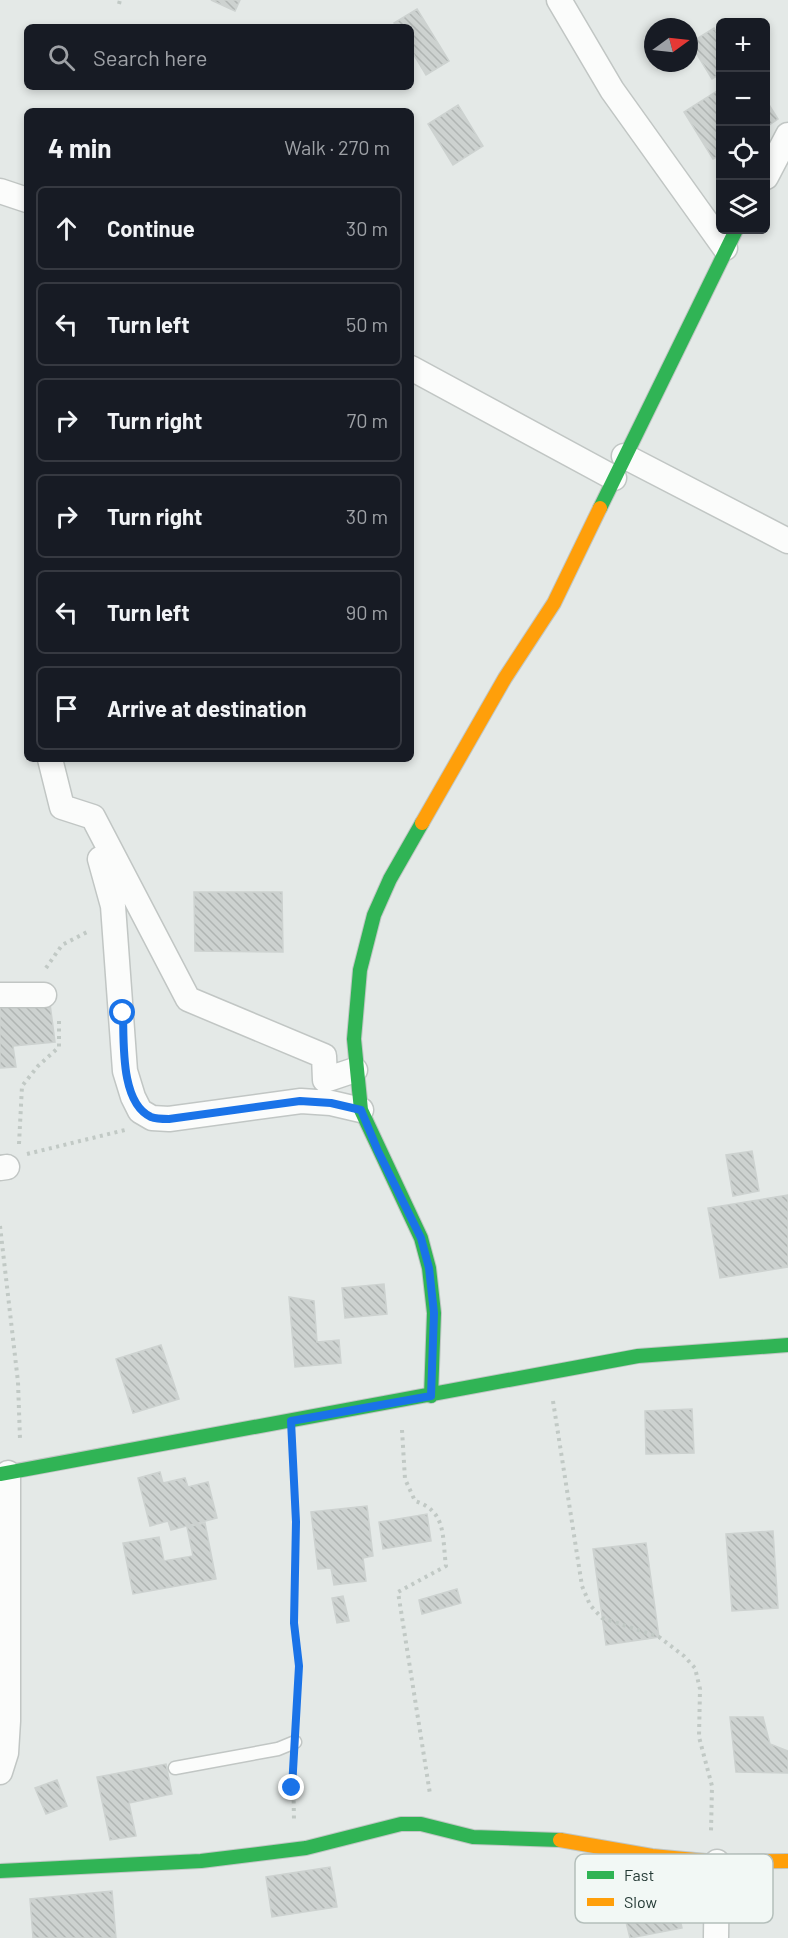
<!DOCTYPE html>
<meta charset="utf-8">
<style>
body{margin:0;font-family:Barlow,sans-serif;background:#242831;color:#f1f3f6}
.controls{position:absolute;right:18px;top:18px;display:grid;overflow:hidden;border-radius:9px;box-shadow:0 3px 9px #0003}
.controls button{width:54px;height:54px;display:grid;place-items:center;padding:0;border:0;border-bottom:2px solid #363941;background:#171b24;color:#f1f3f6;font:30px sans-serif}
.compass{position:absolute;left:644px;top:18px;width:54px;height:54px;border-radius:50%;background:#171b24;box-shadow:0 3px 9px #0003;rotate:75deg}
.stop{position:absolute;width:18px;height:18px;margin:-14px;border:4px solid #1a73e8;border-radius:50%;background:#fff}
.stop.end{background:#1a73e8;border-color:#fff;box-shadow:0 2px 6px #0008}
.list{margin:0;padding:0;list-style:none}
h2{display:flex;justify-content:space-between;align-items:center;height:78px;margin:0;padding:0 24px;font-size:26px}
h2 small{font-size:20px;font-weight:400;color:#9ea1a6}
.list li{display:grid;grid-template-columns:39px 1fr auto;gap:18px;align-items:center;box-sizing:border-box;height:84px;margin:0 12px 12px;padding:0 12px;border:2px solid #363941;border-radius:9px}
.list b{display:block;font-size:22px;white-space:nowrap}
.list em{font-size:20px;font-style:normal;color:#9ea1a6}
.icon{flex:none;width:33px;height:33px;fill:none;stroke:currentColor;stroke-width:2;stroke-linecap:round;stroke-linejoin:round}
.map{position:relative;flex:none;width:788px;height:1938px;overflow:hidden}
.search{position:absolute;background:#171b24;box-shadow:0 3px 9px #0003;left:24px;top:24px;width:390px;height:66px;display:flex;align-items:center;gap:15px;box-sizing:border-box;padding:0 21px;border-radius:9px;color:#9ea1a6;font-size:22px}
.panel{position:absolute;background:#171b24;box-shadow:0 3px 9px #0003;left:24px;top:108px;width:390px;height:654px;border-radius:9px}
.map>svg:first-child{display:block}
.building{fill:url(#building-back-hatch);stroke:#cdd2d0;stroke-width:1.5}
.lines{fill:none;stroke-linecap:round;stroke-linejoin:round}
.lane-casing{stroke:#c1c6c4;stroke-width:15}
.street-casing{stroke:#c1c6c4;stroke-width:27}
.fast-casing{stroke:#c0c6c4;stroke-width:16}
.slow-casing{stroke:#c0c6c4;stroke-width:16}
.path{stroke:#c1c9c5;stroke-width:4;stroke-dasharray:3 4.5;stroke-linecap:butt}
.lane{stroke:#fbfcfb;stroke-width:12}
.street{stroke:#fbfcfb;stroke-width:24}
.fast{stroke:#30b455;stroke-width:14}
.slow{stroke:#ff9f0a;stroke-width:14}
.route{stroke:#1a73e8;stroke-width:8}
.key{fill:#f2f8f5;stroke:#b4bfbb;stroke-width:1.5}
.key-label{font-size:16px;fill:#243a35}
</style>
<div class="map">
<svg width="788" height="1938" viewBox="0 0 788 1938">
<defs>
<pattern id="building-back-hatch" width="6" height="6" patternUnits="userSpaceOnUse" patternTransform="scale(1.5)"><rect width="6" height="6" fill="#cdd2d0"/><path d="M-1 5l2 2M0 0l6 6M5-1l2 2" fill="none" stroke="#b0b5b3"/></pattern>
</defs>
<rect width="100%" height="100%" fill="#e4e9e7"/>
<!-- building -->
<path class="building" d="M211 0H240L235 11Z
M417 9 449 61 426 75 411 50V27H397L394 23Z
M714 28 720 38V74L712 79 690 43Z
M720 89V155L713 159 684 112Z
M766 100 778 119 766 127Z
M458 105 483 146 453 165 428 124Z
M194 892H282L283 952 195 951Z
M49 996 55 1042 13 1046 16 1067 0 1068V1001Z
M752 1151 759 1191 733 1196 726 1155Z
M788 1195V1267L720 1278 708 1208Z
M384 1284 387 1314 345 1318 342 1288Z
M289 1297 314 1301 317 1342 339 1340 341 1363 295 1367Z
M161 1345 179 1399 133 1413 116 1359Z
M692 1409 694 1453 646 1454 645 1411Z
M160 1472 163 1483 185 1478 188 1487 208 1482 217 1518 171 1530 168 1521 150 1526 138 1478Z
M367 1506 373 1556 363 1558 366 1581 334 1585 331 1568 318 1569 311 1512Z
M427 1514 431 1541 383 1549 379 1522Z
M205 1523 216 1579 133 1594 123 1543 159 1537 164 1561 193 1556 187 1527Z
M773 1531 778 1608 732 1611 726 1534Z
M646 1543 659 1637 606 1645 593 1549Z
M457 1589 461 1603 422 1614 419 1600Z
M343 1596 349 1621 337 1623 332 1598Z
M730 1717H763L770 1744 788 1751V1773L736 1772Z
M166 1764 172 1794 129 1803 136 1836 110 1840 97 1777Z
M57 1780 67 1806 46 1814 35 1788Z
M330 1867 337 1907 272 1917 266 1877Z
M669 1874 682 1928 630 1938 617 1886Z
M112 1891 116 1938H33L30 1899Z"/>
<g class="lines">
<defs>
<path id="lane" d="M175 1768 278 1749 295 1742"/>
<path id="street" d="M559 0 612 90 725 248
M766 177 788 135
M0 191 27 200
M411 368 614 478
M624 456 788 541
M50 759 62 807 93 817 188 999 324 1056 325 1080 355 1070
M100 859 113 906 125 1071 133 1097 140 1111 152 1118 169 1119 301 1101 331 1103 361 1110
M0 995H44
M0 1168 7 1167
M0 1772 6 1753 8 1721V1473
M716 1938 717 1862"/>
<path id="fast" d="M600 508 736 230
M422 823 390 879 374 915 360 970 354 1039 361 1110 421 1238 429 1268 434 1313 431 1396
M0 1474 638 1356 788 1345
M0 1871 201 1861 306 1848 401 1824H421L473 1837 560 1840"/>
<path id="slow" d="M422 823 505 678 554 603 600 508
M560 1840 652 1856 717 1862 788 1861"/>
</defs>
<!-- lane casing -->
<use href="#lane" class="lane-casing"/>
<!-- street casing -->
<use href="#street" class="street-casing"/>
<!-- fast casing -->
<use href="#fast" class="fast-casing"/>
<!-- slow casing -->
<use href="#slow" class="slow-casing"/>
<!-- path -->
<path class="path" d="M119 4 120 0
M46 968 62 945 89 931
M19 1144 22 1086 38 1066 59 1047V1017
M27 1154 125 1130
M0 1226 18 1382 20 1439
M553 1401 582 1586 590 1605 602 1618 659 1637 684 1656 695 1668 700 1689 699 1737 712 1786 711 1831
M402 1430 405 1479 415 1501C447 1511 442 1537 446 1566L398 1592 430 1794
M292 1451 296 1522 294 1623 299 1666 297 1722
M293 1763 294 1821"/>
<!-- lane -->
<use href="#lane" class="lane"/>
<!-- street -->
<use href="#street" class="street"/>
<!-- fast -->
<use href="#fast" class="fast"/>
<!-- slow -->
<use href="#slow" class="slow"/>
</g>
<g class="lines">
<!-- route -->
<path class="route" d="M123 1013C124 1041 120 1103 151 1117 156 1119 163 1119 169 1119L300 1101 331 1103 361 1110 378 1151 421 1238 429 1268 434 1313 431 1396 291 1421 296 1522 294 1623 299 1666 292 1788"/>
</g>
<!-- legend -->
<rect x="575" y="1854" width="198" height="69" rx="9" class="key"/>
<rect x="587" y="1871" width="27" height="8" fill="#30b455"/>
<rect x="587" y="1898" width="27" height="8" fill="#ff9f0a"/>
<g class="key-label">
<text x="624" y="1881">Fast</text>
<text x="624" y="1908">Slow</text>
</g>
</svg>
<div class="controls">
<button>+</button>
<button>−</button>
<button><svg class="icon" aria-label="locate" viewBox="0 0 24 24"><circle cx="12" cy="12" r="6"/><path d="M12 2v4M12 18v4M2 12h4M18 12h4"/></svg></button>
<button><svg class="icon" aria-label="layers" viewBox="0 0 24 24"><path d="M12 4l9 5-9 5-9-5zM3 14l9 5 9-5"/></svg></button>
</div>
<svg class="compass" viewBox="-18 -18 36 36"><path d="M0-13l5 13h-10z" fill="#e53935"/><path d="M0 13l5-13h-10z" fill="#9ea1a6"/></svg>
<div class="stop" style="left:123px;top:1013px"></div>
<div class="stop end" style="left:292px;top:1788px"></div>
<div class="search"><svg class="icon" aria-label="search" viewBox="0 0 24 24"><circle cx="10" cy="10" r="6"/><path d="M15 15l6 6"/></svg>Search here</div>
<section class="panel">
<h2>4 min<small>Walk · 270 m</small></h2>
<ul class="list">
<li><svg class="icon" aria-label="ahead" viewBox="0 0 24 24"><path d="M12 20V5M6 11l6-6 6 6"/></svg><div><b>Continue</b></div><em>30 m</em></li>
<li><svg class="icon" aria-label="left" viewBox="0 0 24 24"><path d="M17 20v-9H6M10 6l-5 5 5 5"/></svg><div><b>Turn left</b></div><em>50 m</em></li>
<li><svg class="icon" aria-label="right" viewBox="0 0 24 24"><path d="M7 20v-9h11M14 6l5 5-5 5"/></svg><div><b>Turn right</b></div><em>70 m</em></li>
<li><svg class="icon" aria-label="right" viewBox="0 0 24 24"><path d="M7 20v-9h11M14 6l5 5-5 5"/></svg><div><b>Turn right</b></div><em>30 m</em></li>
<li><svg class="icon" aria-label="left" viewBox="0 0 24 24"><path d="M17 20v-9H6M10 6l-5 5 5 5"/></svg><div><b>Turn left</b></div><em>90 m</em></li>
<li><svg class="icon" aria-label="arrive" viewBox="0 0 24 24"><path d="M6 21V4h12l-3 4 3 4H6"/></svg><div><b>Arrive at destination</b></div></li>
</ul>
</section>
</div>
